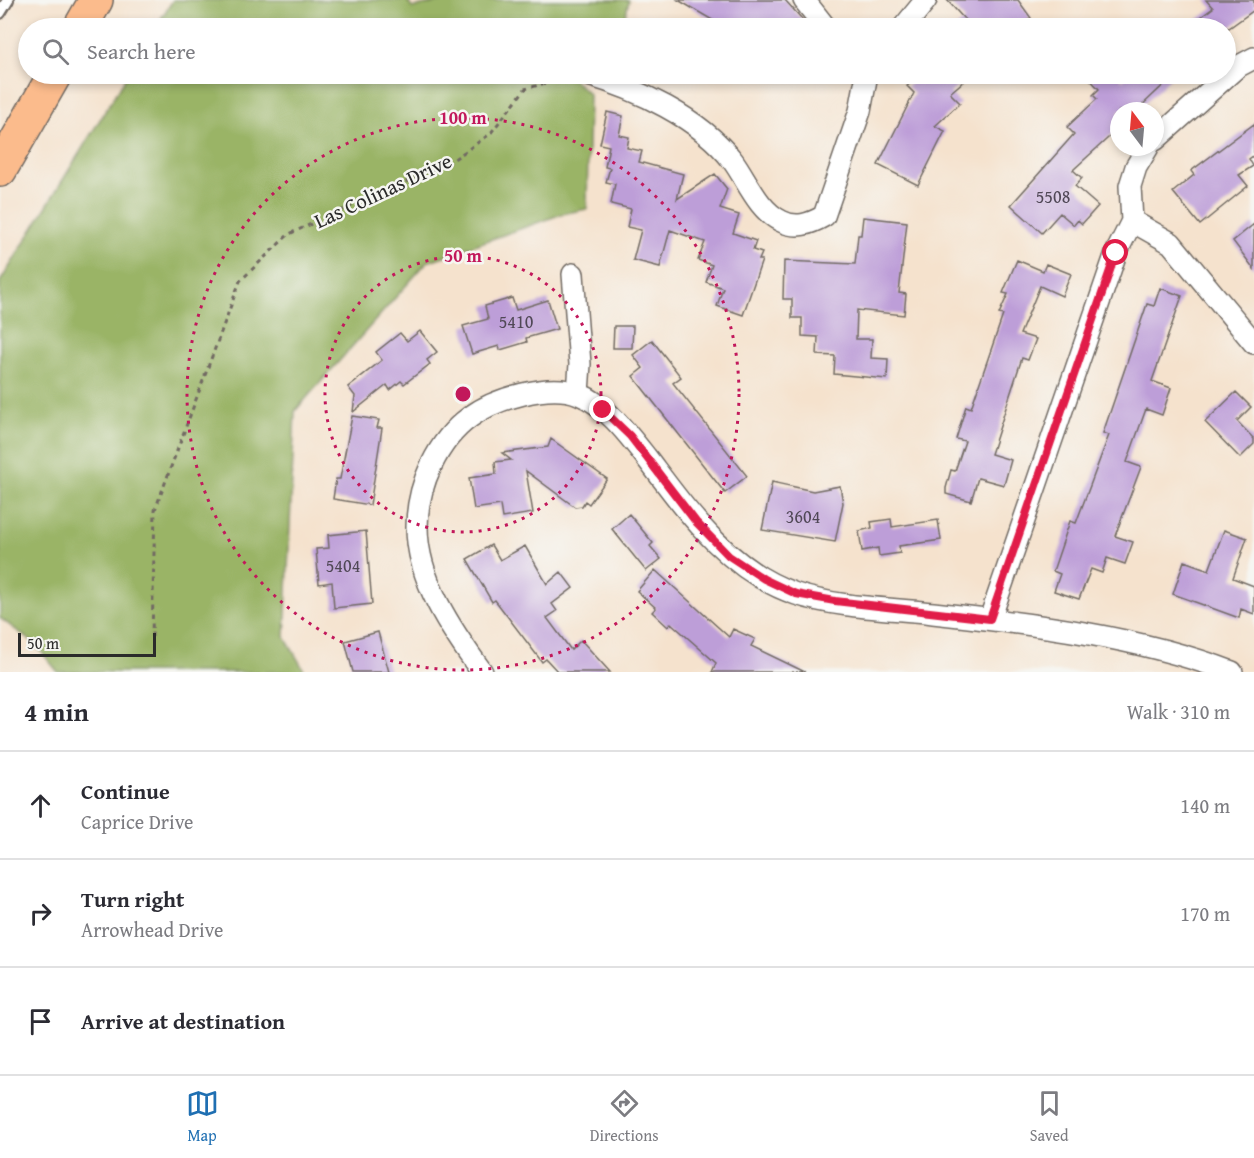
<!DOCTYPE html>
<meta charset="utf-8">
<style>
body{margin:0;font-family:"Gentium Book Plus",serif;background:#f2f2f3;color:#2b2b33}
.compass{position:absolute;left:1110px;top:102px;width:54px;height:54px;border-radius:50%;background:#fff;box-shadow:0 3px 9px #0003;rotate:344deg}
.scale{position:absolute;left:18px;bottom:15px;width:138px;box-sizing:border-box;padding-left:6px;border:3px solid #2b2b2b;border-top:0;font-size:16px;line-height:21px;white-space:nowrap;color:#2b2b2b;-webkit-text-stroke:4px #f6f6f2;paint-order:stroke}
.stop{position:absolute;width:18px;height:18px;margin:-14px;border:4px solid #e11d48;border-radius:50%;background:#fff}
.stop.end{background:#e11d48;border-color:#fff;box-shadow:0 2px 6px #0008}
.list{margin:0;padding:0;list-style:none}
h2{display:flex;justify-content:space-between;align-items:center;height:78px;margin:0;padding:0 24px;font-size:26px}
h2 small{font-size:20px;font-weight:400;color:#7c7c81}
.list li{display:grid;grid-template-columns:39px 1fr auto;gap:18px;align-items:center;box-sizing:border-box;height:108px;padding:0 24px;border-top:2px solid #e1e1e2}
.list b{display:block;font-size:22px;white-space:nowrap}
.list p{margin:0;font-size:20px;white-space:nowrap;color:#7c7c81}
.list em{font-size:20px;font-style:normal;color:#7c7c81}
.icon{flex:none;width:33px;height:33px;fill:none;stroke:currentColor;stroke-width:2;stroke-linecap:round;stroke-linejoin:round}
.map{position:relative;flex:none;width:1254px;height:672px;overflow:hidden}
.search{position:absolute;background:#fff;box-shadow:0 3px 9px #0003;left:18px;right:18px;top:18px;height:66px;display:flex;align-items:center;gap:15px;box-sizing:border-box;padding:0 21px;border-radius:33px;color:#7c7c81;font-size:22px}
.sheet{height:402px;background:#fff}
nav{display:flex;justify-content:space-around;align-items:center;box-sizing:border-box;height:84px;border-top:2px solid #e1e1e2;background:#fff;font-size:16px;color:#7c7c81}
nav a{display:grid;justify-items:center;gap:3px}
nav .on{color:#1f6fb2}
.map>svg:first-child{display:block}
.forest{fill:#9ab466;stroke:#627048;stroke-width:1.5}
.building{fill:#bd9ed8}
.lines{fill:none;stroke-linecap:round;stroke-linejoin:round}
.service-casing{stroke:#726b64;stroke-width:14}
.minor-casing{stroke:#726b64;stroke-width:24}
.primary-casing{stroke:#726b64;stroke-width:36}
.path{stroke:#726b64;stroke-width:3;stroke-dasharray:4.5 4.5;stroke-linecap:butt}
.service{stroke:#fff;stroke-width:10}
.minor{stroke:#fff;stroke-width:21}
.primary{stroke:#fbbb8c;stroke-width:33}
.route{stroke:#e11d48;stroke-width:8}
.ring{fill:none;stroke:#c2185b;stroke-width:3;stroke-dasharray:3 6}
.labels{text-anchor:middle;stroke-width:5;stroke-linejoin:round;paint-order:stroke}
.number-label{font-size:18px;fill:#504856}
.street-label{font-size:21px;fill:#2b2b2b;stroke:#f6f6f2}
.centre{fill:#c2185b;stroke:#f6f6f2;stroke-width:3}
.ring-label{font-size:18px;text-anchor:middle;font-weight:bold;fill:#c2185b;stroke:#f6f6f2;stroke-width:5;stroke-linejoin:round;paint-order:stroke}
</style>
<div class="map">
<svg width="1254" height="672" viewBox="0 0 1254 672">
<rect width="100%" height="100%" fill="#f6f6f2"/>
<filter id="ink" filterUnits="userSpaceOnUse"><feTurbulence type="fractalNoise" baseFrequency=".0167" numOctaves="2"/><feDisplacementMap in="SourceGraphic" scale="12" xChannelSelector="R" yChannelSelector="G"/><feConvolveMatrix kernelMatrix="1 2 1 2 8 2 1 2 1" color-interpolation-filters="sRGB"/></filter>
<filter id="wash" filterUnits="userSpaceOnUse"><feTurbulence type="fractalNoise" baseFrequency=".008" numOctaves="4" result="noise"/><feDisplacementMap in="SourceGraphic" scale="24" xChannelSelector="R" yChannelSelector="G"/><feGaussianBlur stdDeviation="1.35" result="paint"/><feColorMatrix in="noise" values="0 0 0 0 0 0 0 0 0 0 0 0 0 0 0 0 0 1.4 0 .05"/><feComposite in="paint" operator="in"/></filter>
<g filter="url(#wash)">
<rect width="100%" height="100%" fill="#f5e2cd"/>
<!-- forest -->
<path class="forest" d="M173 0H407L412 8 449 0H629L623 28H155Z
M128 74H567L589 94 587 209 562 214 427 262 295 411 285 637 305 672H58L35 644 0 618V282Z"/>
<g id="blocks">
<!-- building -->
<path class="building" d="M678 0H785L810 28H726Z
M947 0H1018L1031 18 1016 28H955L965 20Z
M1206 0H1254V10L1229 28H1186L1213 8Z
M904 74H972L950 93 960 103 935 126 945 131 918 185 878 165 914 93 907 86 912 82Z
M1085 74H1117L1123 80 1130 74H1175L1136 111H1119V128L1073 170 1082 178 1075 186 1098 206 1082 224 1078 220 1074 225 1060 213 1042 233 1011 205 1074 134 1067 127 1097 99 1093 95 1099 89Z
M607 112 623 116 619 135 629 137 627 148 642 151 639 162 683 174 677 199 715 174 727 189 720 209 739 215 733 233 756 241 753 250 762 253 759 260H762L743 315 717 306 723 288 706 282 712 265 698 260 705 242 670 230 660 267 633 260 641 230 627 227 631 209 611 204 615 184 606 182 610 168 605 167 609 146 600 144Z
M1254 124V155L1249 159 1253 166 1239 175 1248 186 1200 225 1173 192 1194 175 1191 171Z
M863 217 907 222 899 293 906 294 904 315 857 310 856 339H872L871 358 888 359 887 379 834 374 835 356 817 355 818 337 802 336V318H792V299H783L784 261 855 264 858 235H861Z
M1254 224V269L1233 241Z
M1017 260 1043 271 1046 264 1071 274 1062 296 1040 286 1020 334 1036 339 1028 360 1022 358 991 454 1011 460 1004 485 978 478 971 501 946 494V488L951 470 955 471 965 441 956 439 966 406 971 408 1003 315 999 314 1008 294 1003 293Z
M1160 288 1182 296 1152 381 1171 388 1162 415 1146 409 1127 462 1141 467 1115 536 1133 542 1125 564 1107 558 1102 573 1091 569 1079 599 1054 591 1060 574 1053 571 1070 521 1076 523 1109 435 1103 433 1147 304 1154 306Z
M512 298 516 310 548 300 557 329 526 338 527 342 500 350 499 346 472 354 463 326 488 319 485 306Z
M614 326H633L632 348H613Z
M420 331 437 352 427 360 430 364 404 384 401 381 390 390 387 385 353 412 355 396 348 387 382 360 376 352 400 333 407 341Z
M652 340 681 377 673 383 747 476 725 493 633 376 643 368 633 355Z
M1236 392 1251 407 1237 421 1254 439V444L1240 458 1205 422Z
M352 416 379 420 377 428H382L370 505 333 499 336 479H340Z
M551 439 607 479 589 504 585 501 582 506 575 507 526 471 533 513 502 518 500 505 474 509 469 478 496 474 495 462 511 460 502 453 548 447Z
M772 482 813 491 840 486 843 503 835 542 762 530Z
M629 514 653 543 650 546 661 559 646 571 612 529Z
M891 519 892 527 938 520 941 540 899 546 900 553 879 556 878 548 862 551 859 531 872 528 871 522Z
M1224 530 1247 538 1233 578 1254 586V614L1241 609 1239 618 1173 594 1184 561 1209 570Z
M366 531 372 604 334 608 332 582 319 584 316 549 329 548 328 535Z
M491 545 500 560 525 546 547 584 561 572 573 588 552 604 557 611 547 618 571 650 581 640 610 672H558L546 659 542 662 495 600 492 602 467 559Z
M655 570 729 637 733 629 755 639 751 646 805 672H712L716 663 671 623 668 627 652 612 656 608 637 591Z
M378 632 389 672H353L345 641Z"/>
</g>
</g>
<g filter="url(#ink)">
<use href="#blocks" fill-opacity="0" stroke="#726b64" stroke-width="1.5"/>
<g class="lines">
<defs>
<path id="service" d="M0 13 8 0"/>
<path id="minor" d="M804 0 826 28
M903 28 926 0
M585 74C637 89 699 117 733 161 747 180 758 210 781 221 796 229 810 224 824 216L860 111 867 74
M1155 140 1237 67 1254 58
M1132 221 1171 243 1254 343
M573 274 580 364 578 393
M990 619 1116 253 1132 221 1130 186 1136 167 1148 147
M482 672C452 631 417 580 417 527 417 486 437 441 470 417 494 399 549 382 579 394 606 405 628 434 646 457 687 511 728 571 796 594 839 608 889 608 933 613 1034 624 1137 636 1232 672"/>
<path id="primary" d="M80 28 96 0
M0 170 55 74"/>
</defs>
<!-- service casing -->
<use href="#service" class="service-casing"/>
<!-- minor casing -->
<use href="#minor" class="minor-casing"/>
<!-- primary casing -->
<use href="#primary" class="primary-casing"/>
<!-- path -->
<path class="path" d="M152 637 155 510 240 281 289 234 450 162 490 134 525 89 566 77"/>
<!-- service -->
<use href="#service" class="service"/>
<!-- minor -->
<use href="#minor" class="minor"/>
<!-- primary -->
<use href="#primary" class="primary"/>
</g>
</g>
<g class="lines" filter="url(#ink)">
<!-- route -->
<path class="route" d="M603 410 630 436 696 522 729 556 764 579 796 594 835 601 990 619 1116 253"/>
</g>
<!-- distance rings -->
<g class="ring">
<circle cx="463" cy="394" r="138"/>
<circle cx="463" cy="394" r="276"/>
</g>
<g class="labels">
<!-- number labels -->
<g class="number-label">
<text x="1053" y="203">5508</text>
<text x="516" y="328">5410</text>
<text x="803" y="523">3604</text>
<text x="343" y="572">5404</text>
</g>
<!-- street labels -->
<g class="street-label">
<text transform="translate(383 191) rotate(-25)" y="7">Las Colinas Drive</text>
</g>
</g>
<circle cx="463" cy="394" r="9" class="centre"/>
<g class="ring-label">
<text x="463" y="124">100 m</text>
<text x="463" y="262">50 m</text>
</g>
</svg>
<svg class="compass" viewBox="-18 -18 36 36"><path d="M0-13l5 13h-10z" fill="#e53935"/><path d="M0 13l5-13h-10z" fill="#7c7c81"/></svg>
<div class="scale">50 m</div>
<div class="stop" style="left:1116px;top:253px"></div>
<div class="stop end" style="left:603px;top:410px"></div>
<div class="search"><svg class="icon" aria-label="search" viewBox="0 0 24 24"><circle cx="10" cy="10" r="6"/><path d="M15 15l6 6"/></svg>Search here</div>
</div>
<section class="sheet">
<h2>4 min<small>Walk · 310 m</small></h2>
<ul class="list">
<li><svg class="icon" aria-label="ahead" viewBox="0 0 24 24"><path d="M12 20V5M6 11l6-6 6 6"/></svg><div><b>Continue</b><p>Caprice Drive</p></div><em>140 m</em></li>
<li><svg class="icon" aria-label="right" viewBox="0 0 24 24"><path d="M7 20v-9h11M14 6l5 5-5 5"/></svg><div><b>Turn right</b><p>Arrowhead Drive</p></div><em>170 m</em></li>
<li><svg class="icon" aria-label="arrive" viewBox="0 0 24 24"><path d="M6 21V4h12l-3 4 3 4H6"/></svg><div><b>Arrive at destination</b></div></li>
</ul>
</section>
<nav>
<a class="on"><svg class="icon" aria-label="map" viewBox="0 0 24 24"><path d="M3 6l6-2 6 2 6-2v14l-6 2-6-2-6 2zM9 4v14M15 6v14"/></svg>Map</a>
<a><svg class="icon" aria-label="directions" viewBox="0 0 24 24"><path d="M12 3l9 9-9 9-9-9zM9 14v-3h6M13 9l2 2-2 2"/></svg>Directions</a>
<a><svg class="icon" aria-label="saved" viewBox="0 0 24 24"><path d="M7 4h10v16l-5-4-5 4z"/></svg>Saved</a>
</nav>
